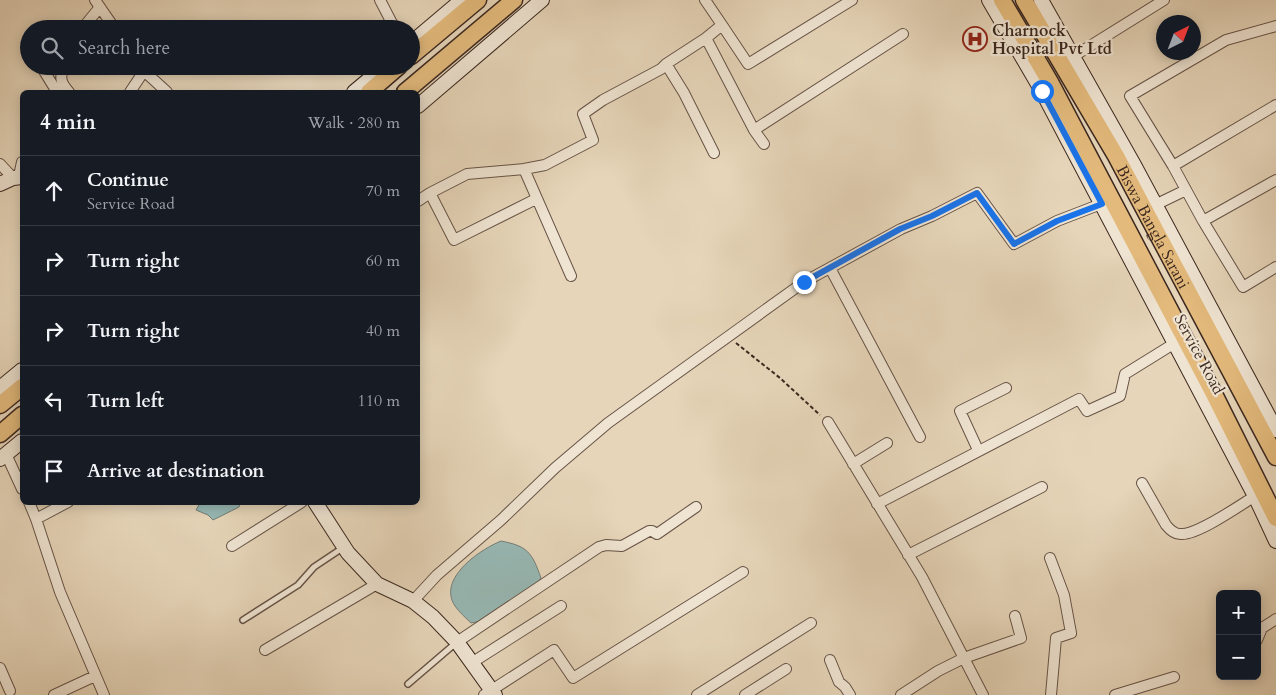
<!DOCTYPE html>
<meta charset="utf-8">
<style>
body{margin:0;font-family:Cardo,serif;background:#242831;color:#f1f3f6}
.controls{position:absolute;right:15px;bottom:15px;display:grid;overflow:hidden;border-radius:8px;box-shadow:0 2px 12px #0003}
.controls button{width:45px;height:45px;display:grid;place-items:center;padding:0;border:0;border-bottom:1px solid #363941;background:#171b24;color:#f1f3f6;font:25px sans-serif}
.compass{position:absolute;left:1156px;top:15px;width:45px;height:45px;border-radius:50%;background:#171b24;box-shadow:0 2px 12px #0003;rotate:42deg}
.stop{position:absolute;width:15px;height:15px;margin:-11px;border:4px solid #1a73e8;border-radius:50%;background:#fff}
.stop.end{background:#1a73e8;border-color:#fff;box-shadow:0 1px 5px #0008}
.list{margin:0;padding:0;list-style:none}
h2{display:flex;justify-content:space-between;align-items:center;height:65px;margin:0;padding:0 20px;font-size:21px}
h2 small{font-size:16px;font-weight:400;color:#9ea1a6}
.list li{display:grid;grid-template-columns:32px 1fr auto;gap:15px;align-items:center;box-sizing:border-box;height:70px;padding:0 20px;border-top:1px solid #363941}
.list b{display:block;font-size:19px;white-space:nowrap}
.list p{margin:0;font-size:16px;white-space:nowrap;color:#9ea1a6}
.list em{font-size:16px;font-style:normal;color:#9ea1a6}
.icon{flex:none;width:28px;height:28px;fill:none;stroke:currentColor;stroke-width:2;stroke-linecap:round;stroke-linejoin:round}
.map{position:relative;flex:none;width:1276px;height:695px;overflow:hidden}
.search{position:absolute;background:#171b24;box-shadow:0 2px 12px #0003;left:20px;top:20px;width:400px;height:55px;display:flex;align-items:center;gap:12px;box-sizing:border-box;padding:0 18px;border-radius:28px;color:#9ea1a6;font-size:19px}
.panel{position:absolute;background:#171b24;box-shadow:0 2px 12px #0003;left:20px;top:90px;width:400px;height:415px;border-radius:8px}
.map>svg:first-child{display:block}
.water{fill:#97b8b4;stroke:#737e78}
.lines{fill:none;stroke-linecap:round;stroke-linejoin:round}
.lane-casing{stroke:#665346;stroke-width:8}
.street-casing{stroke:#665346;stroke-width:12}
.secondary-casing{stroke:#3c281f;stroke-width:16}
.primary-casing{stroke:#3c281f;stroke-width:19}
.path{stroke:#3c281f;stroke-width:2;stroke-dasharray:4 2.5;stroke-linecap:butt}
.lane{stroke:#efe4d2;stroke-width:5}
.street{stroke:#efe4d2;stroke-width:10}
.secondary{stroke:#efe4d2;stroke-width:14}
.primary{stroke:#e3ba7c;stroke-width:16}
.route{stroke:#1a73e8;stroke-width:6}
.labels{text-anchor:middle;stroke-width:4.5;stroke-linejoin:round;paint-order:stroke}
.poi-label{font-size:16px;font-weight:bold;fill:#3c281f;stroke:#efe4d2;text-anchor:start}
.street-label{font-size:16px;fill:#3c281f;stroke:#efe4d2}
</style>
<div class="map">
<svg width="1276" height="695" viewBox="0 0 1276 695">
<rect width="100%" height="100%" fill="#e6d5b9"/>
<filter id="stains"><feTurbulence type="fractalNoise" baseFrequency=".004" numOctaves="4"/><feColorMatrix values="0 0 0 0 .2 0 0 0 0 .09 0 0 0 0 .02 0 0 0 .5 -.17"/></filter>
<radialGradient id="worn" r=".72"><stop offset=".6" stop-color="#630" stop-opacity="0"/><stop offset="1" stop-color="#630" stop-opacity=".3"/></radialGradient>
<!-- water -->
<path class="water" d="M200 503H240L239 507 213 520 208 515 196 510Z
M501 541C527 546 532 552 541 578L533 590 486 620 471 623C466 618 459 612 455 606 437 579 479 550 501 541Z"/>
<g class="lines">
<defs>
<path id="lane" d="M243 620 298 585 314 567 344 547
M408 684 457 642"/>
<path id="street" d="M95 0 115 29
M380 0 395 29
M705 0 722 25
M1276 26 1226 40 1130 96 1173 166 1276 105
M82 29 100 7
M706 38 754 130 903 34
M1074 56 1164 0
M666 64 684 93 714 153
M41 66 57 92
M64 66C59 78 61 83 69 92
M130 92 144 71 167 92
M754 130 764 144
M0 164 13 178
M1173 166 1203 221
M524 169 571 276
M19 176 22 162
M1276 180 1203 221 1243 287 1276 267
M430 193 454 240 536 199
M418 201 430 193 467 174 524 169 545 165 593 140 583 114 603 100 661 69 666 64 706 38 722 25 748 64 852 0
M1155 205 1186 190
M830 268 920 437
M828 422 922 577 983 695
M978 450 960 411 1006 388
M6 454 22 489
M853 464 887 443
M1142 483 1166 525C1170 530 1175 535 1182 534 1199 534 1239 506 1255 496
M29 502 36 519 60 592 104 695
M877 504 1079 399 1087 411 1120 396 1125 374 1175 343
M36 519 68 502
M232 546 302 502
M908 555 1042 487
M1050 558 1064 595 1071 633 1056 638 1051 695
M413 601 437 575 501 520 555 468 608 423 804 282 901 229 932 216 977 193 1014 244 1057 221 1101 204
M1257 640 1262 628 1276 619
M457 642 599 547 606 545 622 546 649 531H652L657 534 696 507
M265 650 377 584
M830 660 839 682 845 687 850 695
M473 662 561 606
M0 668 10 691
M54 695 95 676
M484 695 554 650 573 678 743 572
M697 695 811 623
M745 695 786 669
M901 695 938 671 964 658 1021 638 1015 616
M1115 695 1174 677"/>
<path id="secondary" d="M989 0 1042 91 1255 496 1276 541
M1041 0 1134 165 1276 430
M411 43 462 0
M354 92 385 66
M418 106 542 0
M0 184 13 178 22 177
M0 388 22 370
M0 459 22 441
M315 502 348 553 377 584 413 601 433 617 457 642 495 695"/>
<g id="primary">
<path d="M1002 0 1050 82 1213 392 1276 518"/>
<path id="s1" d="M1024 0 1116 156 1276 457"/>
<path d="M411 56 478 0"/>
<path d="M369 92 399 66"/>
<path d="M405 92 514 0"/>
<path d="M0 405 22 387"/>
<path d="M0 434 22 415"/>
</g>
</defs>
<!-- lane casing -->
<use href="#lane" class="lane-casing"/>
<!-- street casing -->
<use href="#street" class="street-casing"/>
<!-- secondary casing -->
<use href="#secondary" class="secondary-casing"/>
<!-- primary casing -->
<use href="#primary" class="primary-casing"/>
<!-- path -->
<path class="path" d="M736 343 780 378 820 415"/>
<!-- lane -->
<use href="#lane" class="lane"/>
<!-- street -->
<use href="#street" class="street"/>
<!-- secondary -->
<use href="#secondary" class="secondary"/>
<!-- primary -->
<use href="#primary" class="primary"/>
</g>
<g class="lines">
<!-- route -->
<path class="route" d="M804 282 900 229 932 216 977 193 1014 244 1057 221 1102 204 1042 91"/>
</g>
<!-- icons -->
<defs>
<symbol id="hospital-ring" viewBox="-11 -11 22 22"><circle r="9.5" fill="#efe4d2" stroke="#8f2418" stroke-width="1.5"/><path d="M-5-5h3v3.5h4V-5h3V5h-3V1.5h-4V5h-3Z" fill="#8f2418"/></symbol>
</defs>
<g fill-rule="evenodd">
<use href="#hospital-ring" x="961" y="25" width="28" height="28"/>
</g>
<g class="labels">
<!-- poi labels -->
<g class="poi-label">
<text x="992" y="36">Charnock<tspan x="992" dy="18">Hospital Pvt Ltd</tspan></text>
</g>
<!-- street labels -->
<g class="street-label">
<text dy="6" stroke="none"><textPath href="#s1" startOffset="261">Biswa Bangla Sarani</textPath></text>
<text transform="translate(1200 354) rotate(62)" y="6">Service Road</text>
</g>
</g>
<rect width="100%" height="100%" filter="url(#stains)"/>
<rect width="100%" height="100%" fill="url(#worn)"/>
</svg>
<div class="controls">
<button>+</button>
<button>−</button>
</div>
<svg class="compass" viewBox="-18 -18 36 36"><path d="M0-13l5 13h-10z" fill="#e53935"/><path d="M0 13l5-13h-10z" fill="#9ea1a6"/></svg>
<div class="stop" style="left:1042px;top:91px"></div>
<div class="stop end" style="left:804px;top:282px"></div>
<div class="search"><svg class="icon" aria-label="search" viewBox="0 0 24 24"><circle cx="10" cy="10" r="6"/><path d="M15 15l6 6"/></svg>Search here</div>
<section class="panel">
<h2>4 min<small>Walk · 280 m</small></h2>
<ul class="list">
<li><svg class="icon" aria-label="ahead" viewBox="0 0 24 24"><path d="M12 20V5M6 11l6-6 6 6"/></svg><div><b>Continue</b><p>Service Road</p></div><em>70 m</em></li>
<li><svg class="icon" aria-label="right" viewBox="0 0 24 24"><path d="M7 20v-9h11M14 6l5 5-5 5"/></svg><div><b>Turn right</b></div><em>60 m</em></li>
<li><svg class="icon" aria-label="right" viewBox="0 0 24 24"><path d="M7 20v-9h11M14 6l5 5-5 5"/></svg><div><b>Turn right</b></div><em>40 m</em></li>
<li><svg class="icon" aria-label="left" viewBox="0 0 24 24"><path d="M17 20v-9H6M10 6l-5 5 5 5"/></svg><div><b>Turn left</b></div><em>110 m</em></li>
<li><svg class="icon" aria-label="arrive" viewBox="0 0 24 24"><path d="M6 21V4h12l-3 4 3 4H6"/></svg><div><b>Arrive at destination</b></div></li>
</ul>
</section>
</div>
